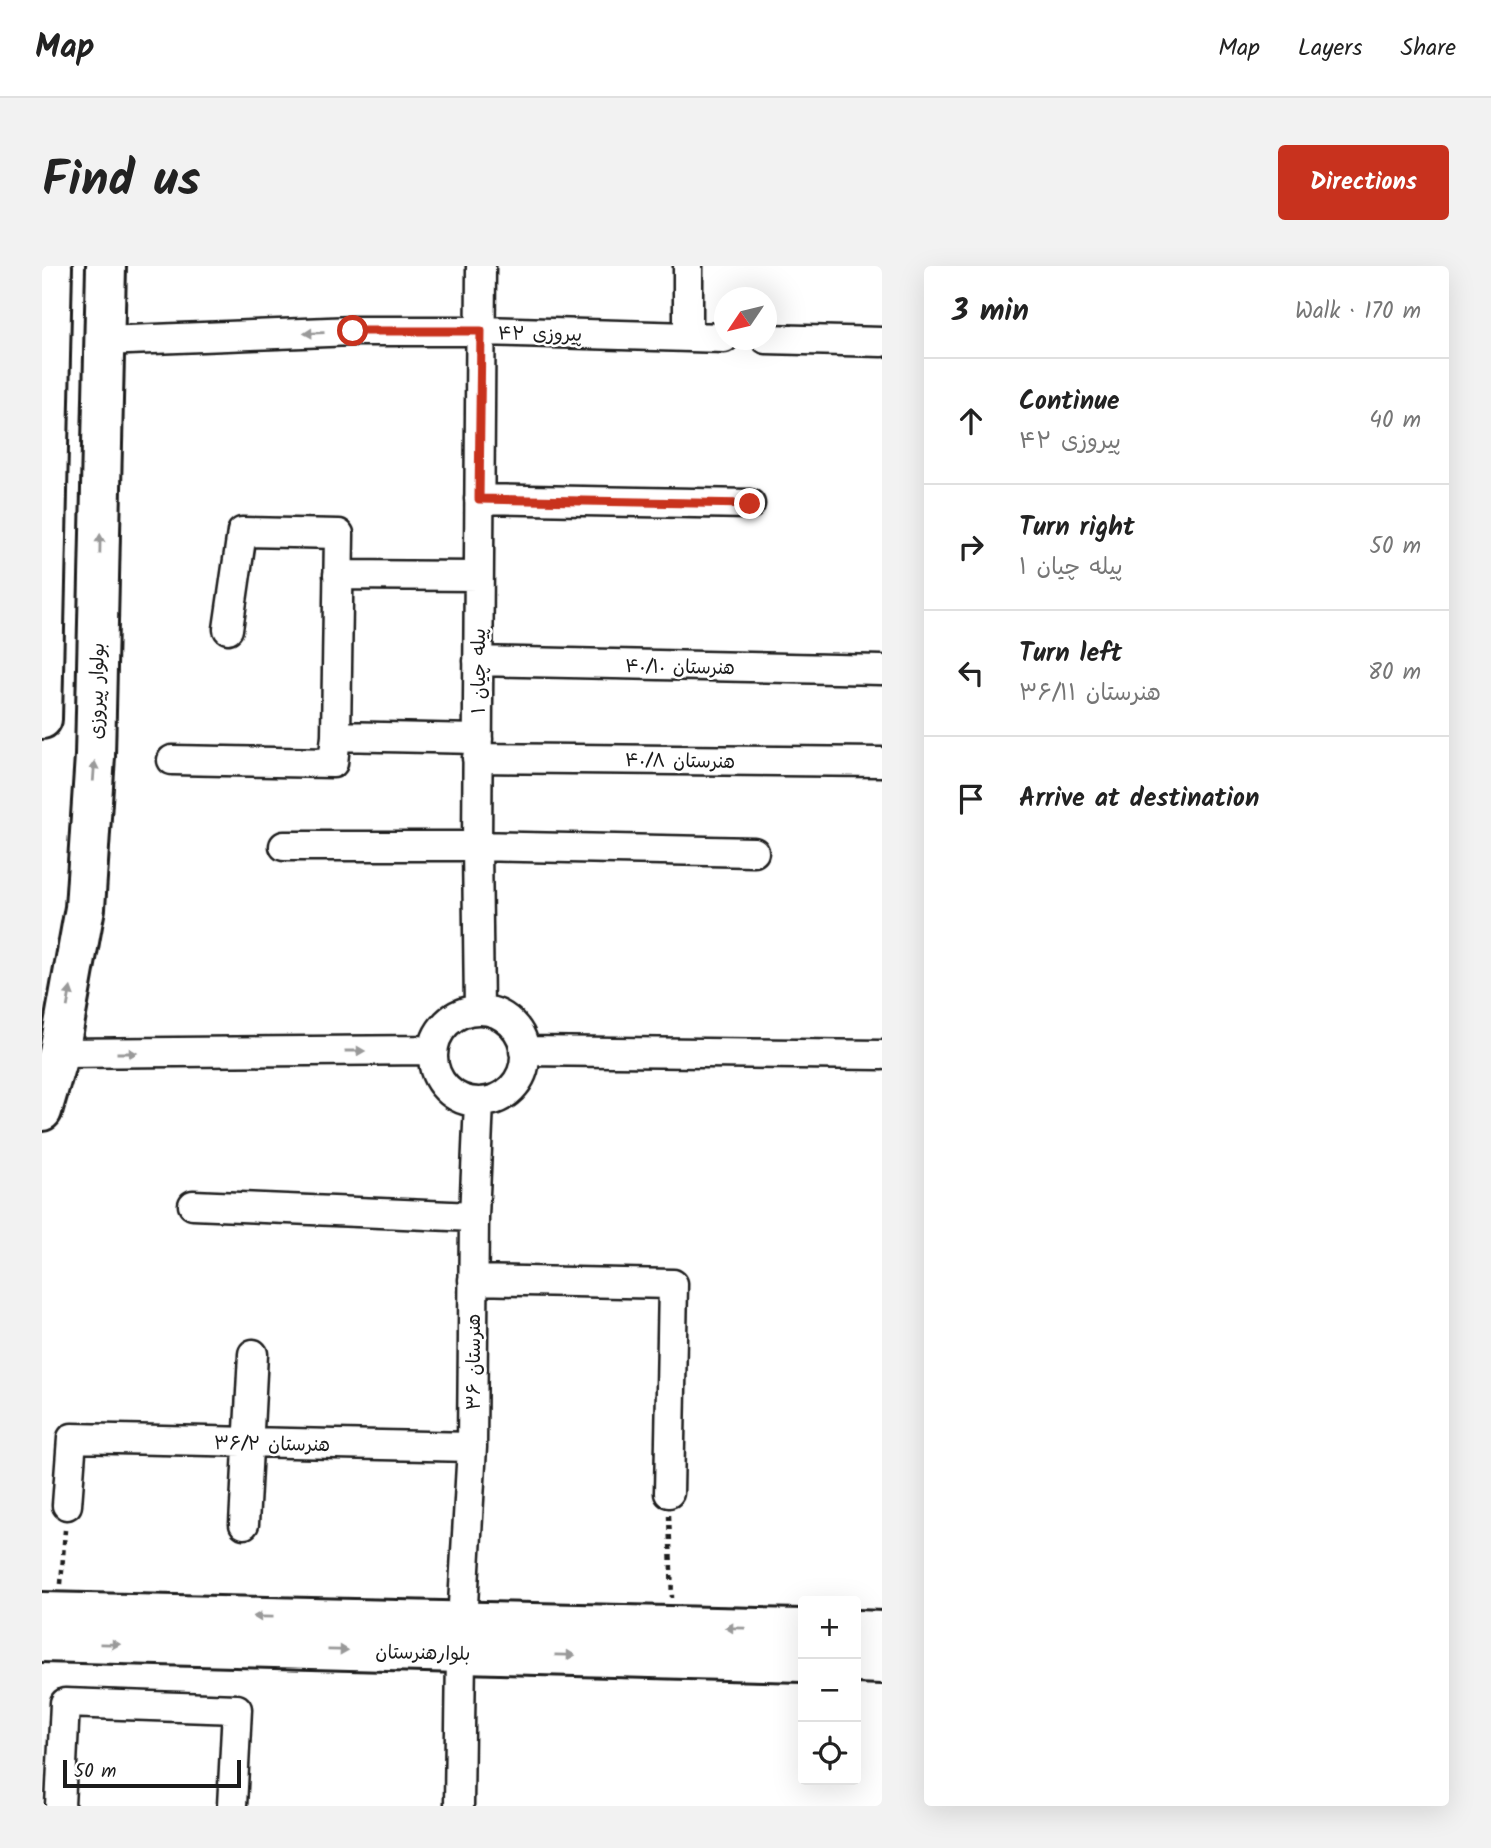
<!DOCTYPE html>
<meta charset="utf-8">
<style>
body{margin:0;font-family:Kalam,"Playpen Sans Arabic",sans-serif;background:#f2f2f2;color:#222}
.controls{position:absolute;right:21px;bottom:21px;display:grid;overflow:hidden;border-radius:7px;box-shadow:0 7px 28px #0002}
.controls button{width:63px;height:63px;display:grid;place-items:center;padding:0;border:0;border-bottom:2px solid #e0e0e0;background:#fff;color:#222;font:35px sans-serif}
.compass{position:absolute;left:672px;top:21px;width:63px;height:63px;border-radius:50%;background:#fff;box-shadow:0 7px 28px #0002;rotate:235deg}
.scale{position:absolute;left:21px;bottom:18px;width:178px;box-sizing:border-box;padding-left:7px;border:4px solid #1c1c1c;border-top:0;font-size:19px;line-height:24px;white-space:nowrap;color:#1c1c1c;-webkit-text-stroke:5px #fff;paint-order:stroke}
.stop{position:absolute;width:21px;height:21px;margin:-16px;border:5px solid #c8321e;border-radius:50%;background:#fff}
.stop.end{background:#c8321e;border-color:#fff;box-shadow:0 2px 7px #0008}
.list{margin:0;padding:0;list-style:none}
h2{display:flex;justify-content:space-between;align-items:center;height:91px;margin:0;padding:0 28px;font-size:30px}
h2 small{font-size:23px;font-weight:400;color:#767676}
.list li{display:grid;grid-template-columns:46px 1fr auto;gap:21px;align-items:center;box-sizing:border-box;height:126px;padding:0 28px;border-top:2px solid #e0e0e0}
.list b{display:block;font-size:26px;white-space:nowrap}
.list p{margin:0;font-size:23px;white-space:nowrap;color:#767676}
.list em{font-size:23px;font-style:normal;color:#767676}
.icon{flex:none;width:38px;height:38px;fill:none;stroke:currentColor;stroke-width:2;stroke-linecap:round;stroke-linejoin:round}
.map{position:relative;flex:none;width:840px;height:1540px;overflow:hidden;border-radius:7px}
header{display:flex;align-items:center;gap:42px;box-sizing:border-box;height:98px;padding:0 35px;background:#fff;border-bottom:2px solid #e0e0e0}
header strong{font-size:33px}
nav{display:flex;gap:38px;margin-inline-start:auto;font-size:24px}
.intro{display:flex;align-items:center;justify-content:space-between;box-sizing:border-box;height:168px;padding:0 42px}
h1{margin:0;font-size:49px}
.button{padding:18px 32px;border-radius:7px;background:#c8321e;color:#fff;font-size:24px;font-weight:700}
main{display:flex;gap:42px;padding:0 42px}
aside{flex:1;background:#fff;border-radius:7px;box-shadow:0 7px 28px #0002}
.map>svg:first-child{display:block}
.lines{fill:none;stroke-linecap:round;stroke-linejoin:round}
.street-casing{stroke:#1c1c1c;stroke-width:33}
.secondary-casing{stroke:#1c1c1c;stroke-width:44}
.primary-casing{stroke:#1c1c1c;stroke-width:44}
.path{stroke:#1c1c1c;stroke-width:4.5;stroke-dasharray:5 5;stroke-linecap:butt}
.street{stroke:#fff;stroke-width:28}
.secondary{stroke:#fff;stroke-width:38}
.primary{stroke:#fff;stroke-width:38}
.oneway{fill:#999}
.route{stroke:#c8321e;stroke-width:9}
.labels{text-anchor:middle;stroke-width:5;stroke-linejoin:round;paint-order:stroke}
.street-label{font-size:19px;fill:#1c1c1c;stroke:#fff}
</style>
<header>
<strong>Map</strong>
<nav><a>Map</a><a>Layers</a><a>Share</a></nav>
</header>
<div class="intro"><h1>Find us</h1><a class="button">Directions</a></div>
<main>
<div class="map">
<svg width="840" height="1540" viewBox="0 0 840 1540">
<rect width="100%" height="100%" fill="#fff"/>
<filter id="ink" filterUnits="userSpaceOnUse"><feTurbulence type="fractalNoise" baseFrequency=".0143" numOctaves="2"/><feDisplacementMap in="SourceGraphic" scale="14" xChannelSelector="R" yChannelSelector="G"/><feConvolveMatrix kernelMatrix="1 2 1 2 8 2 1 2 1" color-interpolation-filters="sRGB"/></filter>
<g filter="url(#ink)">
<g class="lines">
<defs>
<path id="street" d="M646 71V0
M724 73 840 76
M62 75 311 65H439L682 72
M437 233 708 238
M296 309 436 310
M436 395 840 404
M294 470 436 473
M435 492 840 496
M130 494 291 497 294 470 297 268 200 266 186 363
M242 580H435L712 586
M437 744 435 580 439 0
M391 790a46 46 0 1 1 92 0a46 46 0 1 1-92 0Z
M482 785 840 789
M17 787 391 784
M151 939 432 951
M431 1014 631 1018 627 1227
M25 1239 30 1172 430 1181
M202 1258 211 1088
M420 1356 430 1181 432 951 437 836
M18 1540 23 1437 195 1443 190 1540
M417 1540 419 1387"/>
<path id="secondary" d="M0 1346 761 1363
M814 1364 840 1365
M0 1376 761 1396
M814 1397 840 1398"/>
<path id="primary" d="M0 453 10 0
M0 845 17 787 43 642 53 490 64 0"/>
</defs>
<!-- street casing -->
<use href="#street" class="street-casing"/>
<!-- secondary casing -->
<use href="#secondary" class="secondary-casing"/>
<!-- primary casing -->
<use href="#primary" class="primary-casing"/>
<!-- path -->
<path class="path" d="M627 1249 630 1332
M19 1318 23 1264"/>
<!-- street -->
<use href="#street" class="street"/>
<!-- secondary -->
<use href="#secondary" class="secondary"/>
<!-- primary -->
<use href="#primary" class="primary"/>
</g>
<!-- one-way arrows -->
<defs><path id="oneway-solid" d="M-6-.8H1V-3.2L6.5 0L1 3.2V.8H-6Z" transform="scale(1.75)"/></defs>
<g class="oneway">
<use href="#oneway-solid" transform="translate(272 67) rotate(178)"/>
<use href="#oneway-solid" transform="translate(58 278) rotate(-89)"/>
<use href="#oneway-solid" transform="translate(52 505) rotate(-86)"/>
<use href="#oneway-solid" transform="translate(27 731) rotate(-80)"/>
<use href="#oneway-solid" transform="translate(313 785)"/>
<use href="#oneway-solid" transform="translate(85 787)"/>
<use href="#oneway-solid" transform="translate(221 1351) rotate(-179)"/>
<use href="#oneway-solid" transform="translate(693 1362) rotate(-179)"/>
<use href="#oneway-solid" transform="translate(68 1378) rotate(1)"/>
<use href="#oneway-solid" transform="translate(296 1384) rotate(1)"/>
<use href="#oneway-solid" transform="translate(523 1389) rotate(1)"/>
</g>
</g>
<g class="lines" filter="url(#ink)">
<!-- route -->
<path class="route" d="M311 65H439L437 233 708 238"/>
</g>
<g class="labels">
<!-- street labels -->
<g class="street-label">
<text transform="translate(498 67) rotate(1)" y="7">پیروزی ۴۲</text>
<text transform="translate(638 400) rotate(1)" y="7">هنرستان ۴۰/۱۰</text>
<text transform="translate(436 405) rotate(-90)" y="7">پیله چیان ۱</text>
<text transform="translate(54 425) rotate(-89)" y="7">بولوار پیروزی</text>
<text transform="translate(638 494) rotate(1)" y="7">هنرستان ۴۰/۸</text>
<text transform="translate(431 1096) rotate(-90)" y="7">هنرستان ۳۶</text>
<text transform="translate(230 1177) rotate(1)" y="7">هنرستان ۳۶/۲</text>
<text transform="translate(381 1386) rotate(1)" y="7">بلوارهنرستان</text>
</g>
</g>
</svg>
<div class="controls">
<button>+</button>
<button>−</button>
<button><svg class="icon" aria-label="locate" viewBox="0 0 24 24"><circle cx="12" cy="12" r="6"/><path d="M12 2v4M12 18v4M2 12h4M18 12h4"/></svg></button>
</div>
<svg class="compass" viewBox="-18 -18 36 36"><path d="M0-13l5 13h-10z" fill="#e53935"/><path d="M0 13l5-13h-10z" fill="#767676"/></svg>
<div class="scale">50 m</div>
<div class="stop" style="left:311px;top:65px"></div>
<div class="stop end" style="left:708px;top:238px"></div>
</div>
<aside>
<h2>3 min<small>Walk · 170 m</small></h2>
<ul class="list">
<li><svg class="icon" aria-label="ahead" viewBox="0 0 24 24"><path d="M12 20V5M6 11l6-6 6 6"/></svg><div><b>Continue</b><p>پیروزی ۴۲</p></div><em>40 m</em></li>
<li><svg class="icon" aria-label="right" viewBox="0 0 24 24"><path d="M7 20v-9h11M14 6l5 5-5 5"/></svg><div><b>Turn right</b><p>پیله چیان ۱</p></div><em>50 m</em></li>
<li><svg class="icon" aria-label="left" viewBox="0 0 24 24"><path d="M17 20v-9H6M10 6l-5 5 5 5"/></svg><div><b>Turn left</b><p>هنرستان ۳۶/۱۱</p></div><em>80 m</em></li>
<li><svg class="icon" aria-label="arrive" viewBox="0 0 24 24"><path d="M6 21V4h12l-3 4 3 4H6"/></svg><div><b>Arrive at destination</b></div></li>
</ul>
</aside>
</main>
